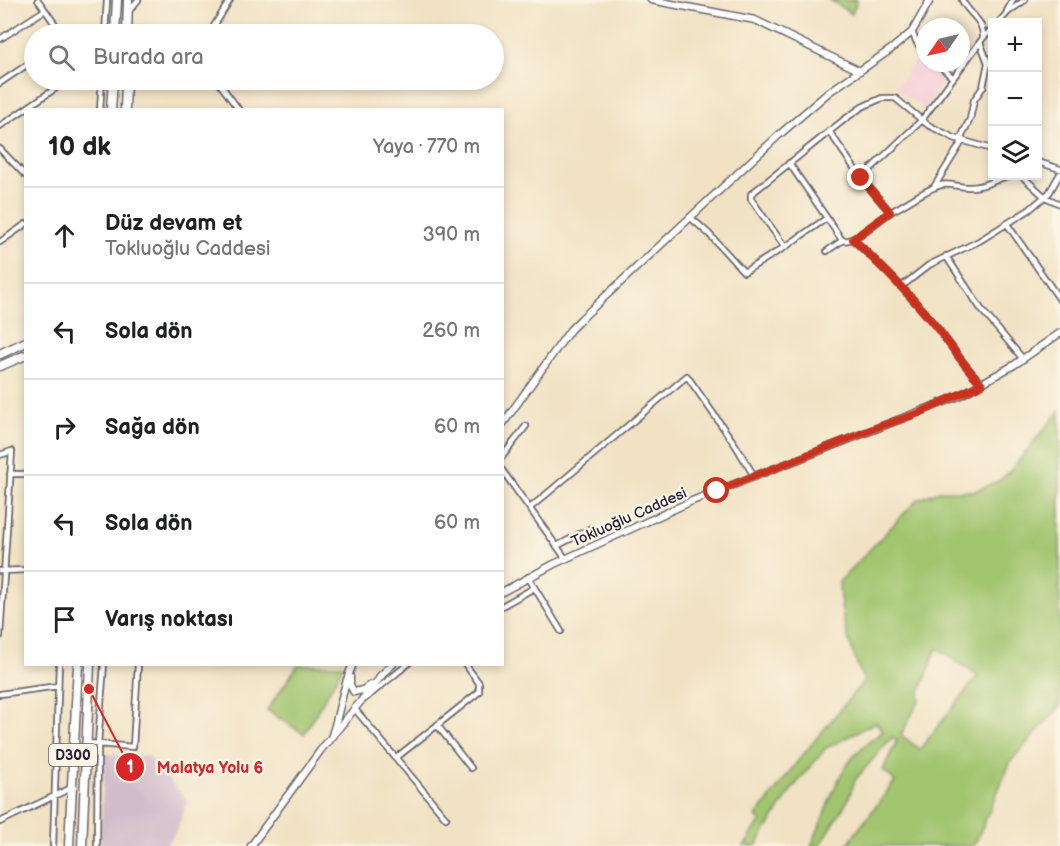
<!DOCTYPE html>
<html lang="tr">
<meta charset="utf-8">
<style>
body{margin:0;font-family:"Balsamiq Sans",sans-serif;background:#f2f2f2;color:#202124}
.controls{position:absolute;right:18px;top:18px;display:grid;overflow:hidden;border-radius:0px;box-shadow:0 3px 9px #0003}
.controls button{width:54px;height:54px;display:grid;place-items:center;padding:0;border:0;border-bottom:2px solid #e0e0e0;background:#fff;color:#202124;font:30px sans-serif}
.compass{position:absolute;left:916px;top:18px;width:54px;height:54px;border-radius:50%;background:#fff;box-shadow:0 3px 9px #0003;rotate:236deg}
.stop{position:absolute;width:18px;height:18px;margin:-14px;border:4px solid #c8321e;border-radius:50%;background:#fff}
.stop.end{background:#c8321e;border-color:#fff;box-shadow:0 2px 6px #0008}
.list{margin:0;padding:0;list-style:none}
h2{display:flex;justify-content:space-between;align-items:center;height:78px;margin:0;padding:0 24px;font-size:26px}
h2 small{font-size:20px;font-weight:400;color:#757577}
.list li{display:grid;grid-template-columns:39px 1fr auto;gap:18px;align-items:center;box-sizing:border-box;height:96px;padding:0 24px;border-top:2px solid #e0e0e0}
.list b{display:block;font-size:22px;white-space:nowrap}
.list p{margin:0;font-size:20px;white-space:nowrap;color:#757577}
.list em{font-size:20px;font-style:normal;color:#757577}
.icon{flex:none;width:33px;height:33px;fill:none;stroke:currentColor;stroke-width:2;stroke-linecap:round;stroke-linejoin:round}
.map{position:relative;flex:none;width:1060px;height:846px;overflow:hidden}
.search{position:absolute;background:#fff;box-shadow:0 3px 9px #0003;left:24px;top:24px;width:480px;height:66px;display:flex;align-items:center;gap:15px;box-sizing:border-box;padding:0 21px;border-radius:33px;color:#757577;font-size:22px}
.panel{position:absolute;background:#fff;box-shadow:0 3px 9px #0003;left:24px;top:108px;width:480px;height:558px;border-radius:0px}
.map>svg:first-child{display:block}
.built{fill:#f5cfd9}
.industrial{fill:#d1bdcb}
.green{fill:#a1c46e;stroke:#627354;stroke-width:1.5;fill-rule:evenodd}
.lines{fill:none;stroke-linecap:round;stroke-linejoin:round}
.minor-casing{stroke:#6a656b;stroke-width:8}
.tertiary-casing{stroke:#6a656b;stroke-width:9}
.trunk-casing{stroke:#6a656b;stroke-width:11}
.minor{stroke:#fff;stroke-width:4.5}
.tertiary{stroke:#fff;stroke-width:6}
.trunk{stroke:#fff;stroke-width:8}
.route{stroke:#c8321e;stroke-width:8}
.labels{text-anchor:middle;stroke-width:5;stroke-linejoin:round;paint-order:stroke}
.shield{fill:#fcf5e5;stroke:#63616e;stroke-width:1.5}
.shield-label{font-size:14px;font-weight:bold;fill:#22223b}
.street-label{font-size:15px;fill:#22223b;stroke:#fcf5e5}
.leader{fill:none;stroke:#d62828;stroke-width:2}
.callout-dot{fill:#d62828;stroke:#fcf5e5;stroke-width:2}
.mark-label{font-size:18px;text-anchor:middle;font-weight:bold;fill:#fff}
.callout-label{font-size:16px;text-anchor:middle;font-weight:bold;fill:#d62828;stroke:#fcf5e5;stroke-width:5;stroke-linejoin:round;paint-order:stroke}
</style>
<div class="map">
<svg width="1060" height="846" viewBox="0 0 1060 846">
<rect width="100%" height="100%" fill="#fcf5e5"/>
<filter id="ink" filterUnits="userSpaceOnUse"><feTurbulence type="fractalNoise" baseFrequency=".0167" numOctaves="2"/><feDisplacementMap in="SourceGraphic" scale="12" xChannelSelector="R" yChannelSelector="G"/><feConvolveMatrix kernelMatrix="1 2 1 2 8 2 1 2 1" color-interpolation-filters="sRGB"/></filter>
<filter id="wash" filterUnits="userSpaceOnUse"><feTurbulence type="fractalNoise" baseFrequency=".008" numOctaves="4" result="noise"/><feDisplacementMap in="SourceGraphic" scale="24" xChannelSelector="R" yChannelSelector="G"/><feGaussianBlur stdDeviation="1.35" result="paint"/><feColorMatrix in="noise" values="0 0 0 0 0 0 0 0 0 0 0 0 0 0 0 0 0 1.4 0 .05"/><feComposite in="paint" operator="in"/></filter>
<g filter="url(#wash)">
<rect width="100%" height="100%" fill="#f1e2c4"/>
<!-- built -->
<path class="built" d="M920 55 925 59V63H931L948 76 924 109 895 88Z"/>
<!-- industrial -->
<path class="industrial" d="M105 754 148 756 188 801 176 831 166 846H100Z"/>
<!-- green -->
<path class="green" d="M830 0H857L852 14Z
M1060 410V706L1011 761 974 846H846L895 781 883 770 897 740 892 737 855 780 848 800 820 846H811C834 798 833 763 883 732L876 722 826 748 792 789 756 846H744C751 838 753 829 761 822L756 817 797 762 864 681C850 648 840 618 839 582L917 500 939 491H975L1000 480 1010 471ZM937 648 978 676 920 749 901 735 920 699 919 695Z
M298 665H344L304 734 267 710Z"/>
</g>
<g filter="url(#ink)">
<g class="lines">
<defs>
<path id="minor" d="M38 0 62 34
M129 11 138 0
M1007 11 1013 0
M999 22 1008 12 1025 0
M912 32 917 43 925 53
M105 34 107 0
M209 34 230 0
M983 38 992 29
M0 39 45 10
M937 63 953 78
M217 80 239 110
M0 83 34 60
M100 110 102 80
M0 126 68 80
M829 131 861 178 890 212
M960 140 970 119 974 100 983 87 988 63 980 42
M0 149 26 176
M1038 162 1060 169
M789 163 842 240C855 245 882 215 896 209 909 202 928 188 941 185 950 183 958 187 968 187 982 188 995 180 1007 176
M1022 176 1045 197 1060 204
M861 178 921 121 983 38C984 19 969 15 962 0
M934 187 963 140
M690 217 709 234 744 272 785 247 827 218
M1007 224 1060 300
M853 239C881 266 909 293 933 323 950 343 963 366 983 384
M0 242 26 224
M785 247 751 199V194L845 119 862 107 882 98H895L928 125 954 138 992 149
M827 251 843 240
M946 256 981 309 1023 359
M901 287 929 265 979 241 1029 210 1049 193 1060 174
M0 455 12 451 0 636
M502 457 526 426
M502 470 566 559
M10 474H26
M530 508 687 376 736 446 754 476
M557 546 591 528
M0 571 26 570
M528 577 561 631
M502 606 534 588
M0 694 58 686
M361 702 408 664
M354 708 446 818
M437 725 471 768
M87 743 133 747 138 664
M397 757 479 692V683L465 664
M0 822 71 788
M53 846 59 664
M97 846 98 744 104 664"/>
<path id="tertiary" d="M651 0 755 20 860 71
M502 425 570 330 581 319 779 135 829 92 890 50 912 32 930 0
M502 592 554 564 692 501 959 396 1014 365 1060 333
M380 676 393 664
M350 677V685L354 692 363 690 370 685
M332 735C340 712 342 687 353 664
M251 846 320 751 383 674"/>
<path id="trunk" d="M115 34 117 0
M127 34 128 0
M111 110 113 80
M125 110 126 80
M0 354 26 342
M0 366 26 355
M69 846 78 664
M82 846 90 664"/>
</defs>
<!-- minor casing -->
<use href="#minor" class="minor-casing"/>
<!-- tertiary casing -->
<use href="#tertiary" class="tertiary-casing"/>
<!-- trunk casing -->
<use href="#trunk" class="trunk-casing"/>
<!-- minor -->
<use href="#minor" class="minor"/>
<!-- tertiary -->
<use href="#tertiary" class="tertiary"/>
<!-- trunk -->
<use href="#trunk" class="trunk"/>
</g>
</g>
<g class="lines" filter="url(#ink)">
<!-- route -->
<path class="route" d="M717 491 881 426 919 413 982 384C963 366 950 343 933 323 909 293 881 266 853 239L890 212 861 178"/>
</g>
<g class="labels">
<!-- shield labels -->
<rect class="shield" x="49" y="744" width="48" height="22" rx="4.5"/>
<g class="shield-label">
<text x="73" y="760">D300</text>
</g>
<!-- street labels -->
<g class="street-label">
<text transform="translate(629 517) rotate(-24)" y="5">Tokluoğlu Caddesi</text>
</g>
</g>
<!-- callouts -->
<path class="leader" d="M89 689L130 767"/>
<g class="callout-dot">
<circle cx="89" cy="689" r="6"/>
<circle cx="130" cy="767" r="15"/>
</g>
<g class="mark-label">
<text x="130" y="773">1</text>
</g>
<g class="callout-label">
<text x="210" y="773">Malatya Yolu 6</text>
</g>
</svg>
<div class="controls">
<button>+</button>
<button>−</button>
<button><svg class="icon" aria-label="layers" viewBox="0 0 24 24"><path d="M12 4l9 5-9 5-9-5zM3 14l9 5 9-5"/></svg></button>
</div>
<svg class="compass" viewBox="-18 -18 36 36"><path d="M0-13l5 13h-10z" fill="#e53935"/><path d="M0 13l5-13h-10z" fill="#757577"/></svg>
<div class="stop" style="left:717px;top:491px"></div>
<div class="stop end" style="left:861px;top:178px"></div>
<div class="search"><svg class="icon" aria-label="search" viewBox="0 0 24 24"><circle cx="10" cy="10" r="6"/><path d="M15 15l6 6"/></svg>Burada ara</div>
<section class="panel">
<h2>10 dk<small>Yaya · 770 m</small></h2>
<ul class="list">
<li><svg class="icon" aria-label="ahead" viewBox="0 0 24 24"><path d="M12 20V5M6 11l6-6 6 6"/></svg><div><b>Düz devam et</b><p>Tokluoğlu Caddesi</p></div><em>390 m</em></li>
<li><svg class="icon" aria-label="left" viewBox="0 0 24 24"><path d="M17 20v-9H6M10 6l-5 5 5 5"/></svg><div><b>Sola dön</b></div><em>260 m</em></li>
<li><svg class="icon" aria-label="right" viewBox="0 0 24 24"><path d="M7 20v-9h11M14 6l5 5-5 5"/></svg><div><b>Sağa dön</b></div><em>60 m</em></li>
<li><svg class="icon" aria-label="left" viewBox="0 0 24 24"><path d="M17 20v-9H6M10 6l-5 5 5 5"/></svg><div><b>Sola dön</b></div><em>60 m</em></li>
<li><svg class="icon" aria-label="arrive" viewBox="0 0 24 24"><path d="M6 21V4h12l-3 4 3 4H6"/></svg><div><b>Varış noktası</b></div></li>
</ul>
</section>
</div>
